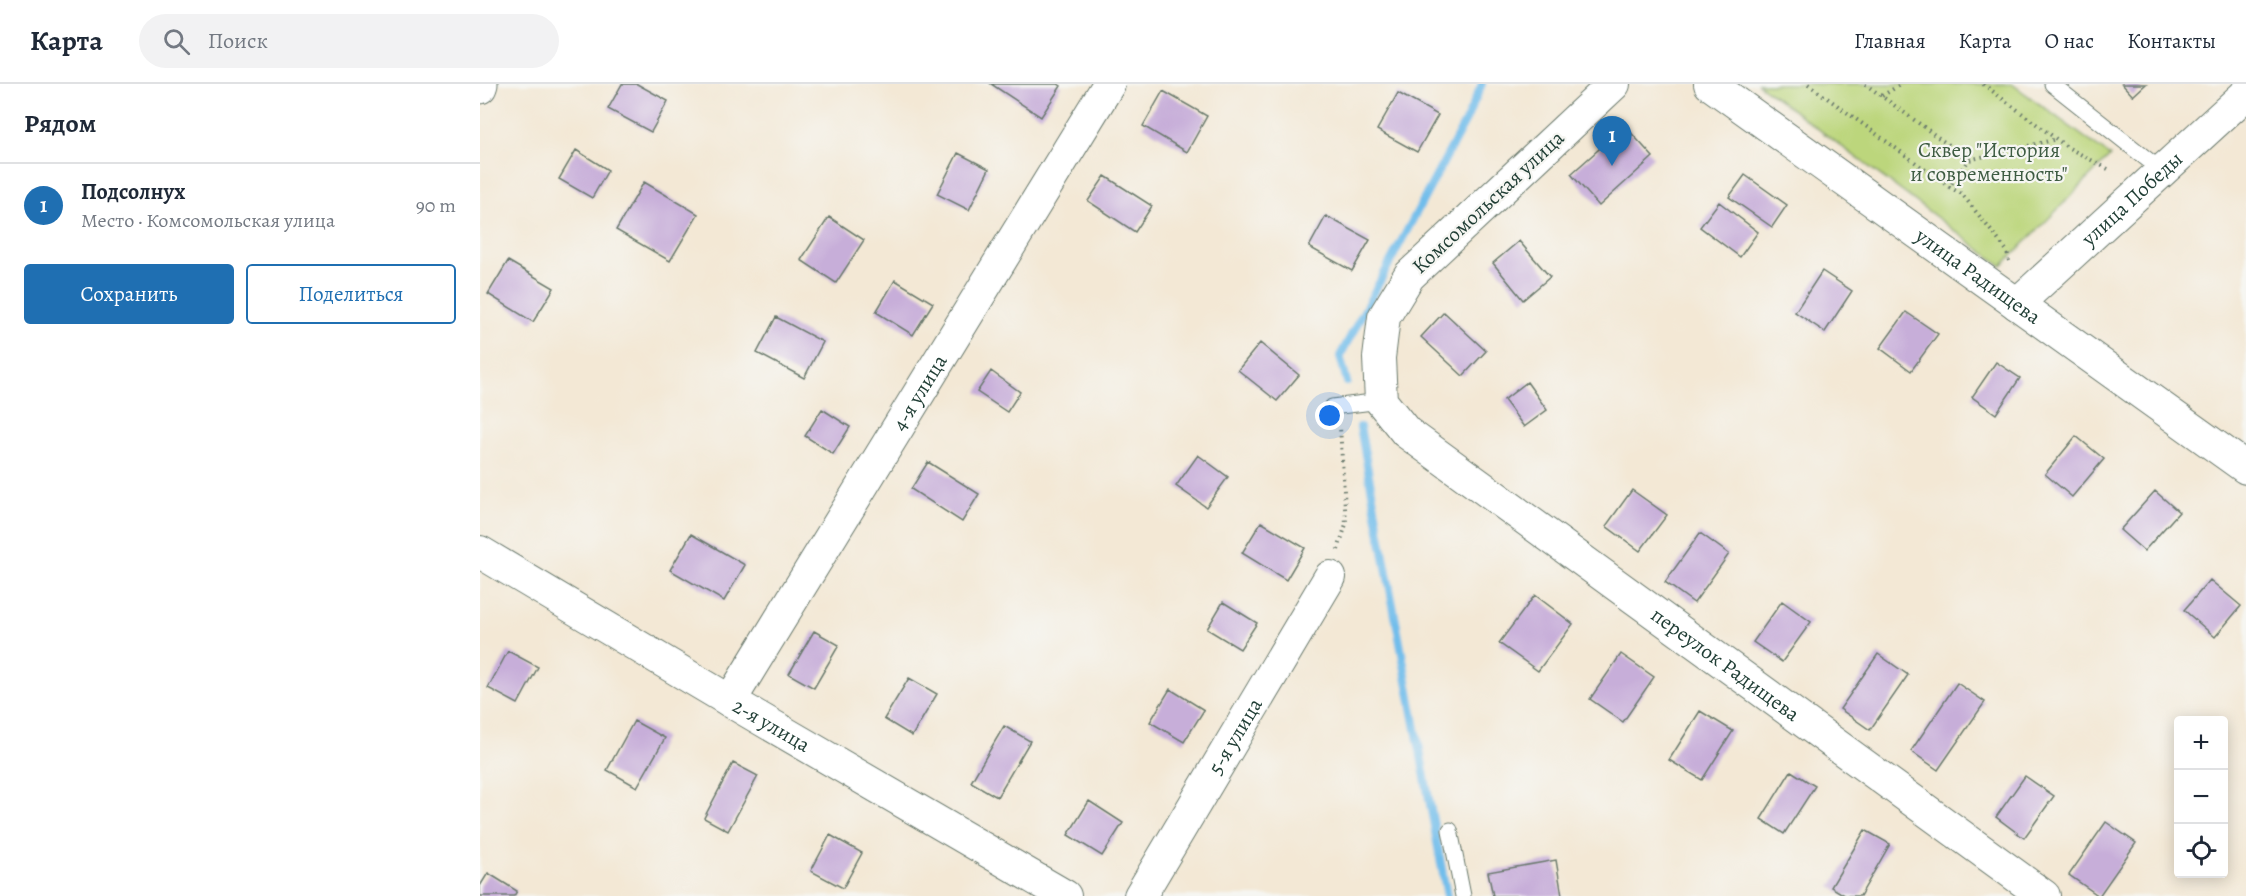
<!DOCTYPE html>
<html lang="ru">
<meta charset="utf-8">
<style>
body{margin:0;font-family:Alegreya,serif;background:#f2f2f3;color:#1f2937}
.controls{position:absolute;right:18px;bottom:18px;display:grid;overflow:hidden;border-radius:6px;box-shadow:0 3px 15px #0003}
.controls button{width:54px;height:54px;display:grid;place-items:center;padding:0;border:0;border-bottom:2px solid #e0e1e3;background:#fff;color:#1f2937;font:30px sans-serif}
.you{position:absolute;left:850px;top:332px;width:21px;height:21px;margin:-15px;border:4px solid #fff;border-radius:50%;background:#1a73e8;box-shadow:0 0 0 9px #1a73e833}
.badge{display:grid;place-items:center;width:39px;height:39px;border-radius:50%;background:#1f6fb2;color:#fff;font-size:20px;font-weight:700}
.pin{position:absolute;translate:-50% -50px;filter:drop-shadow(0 2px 3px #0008)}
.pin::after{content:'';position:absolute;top:32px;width:21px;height:18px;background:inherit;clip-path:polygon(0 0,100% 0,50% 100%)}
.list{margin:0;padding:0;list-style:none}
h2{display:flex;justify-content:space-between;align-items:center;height:78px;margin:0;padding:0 24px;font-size:26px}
h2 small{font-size:20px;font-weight:400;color:#747a83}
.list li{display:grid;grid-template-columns:39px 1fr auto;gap:18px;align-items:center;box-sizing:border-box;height:84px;padding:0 24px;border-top:2px solid #e0e1e3}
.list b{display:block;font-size:22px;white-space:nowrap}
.list p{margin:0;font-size:20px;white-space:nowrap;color:#747a83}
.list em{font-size:20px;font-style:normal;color:#747a83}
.actions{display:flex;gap:12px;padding:18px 24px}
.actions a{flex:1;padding:14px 0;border:2px solid #1f6fb2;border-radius:6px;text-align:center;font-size:21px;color:#1f6fb2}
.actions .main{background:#1f6fb2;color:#fff}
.icon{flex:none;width:33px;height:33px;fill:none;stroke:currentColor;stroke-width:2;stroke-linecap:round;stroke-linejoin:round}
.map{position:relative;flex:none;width:1766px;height:812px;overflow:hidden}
header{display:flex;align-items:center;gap:36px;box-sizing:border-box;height:84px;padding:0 30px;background:#fff;border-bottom:2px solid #e0e1e3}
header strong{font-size:28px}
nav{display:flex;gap:33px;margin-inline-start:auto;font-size:21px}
.search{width:420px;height:54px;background:#f2f2f3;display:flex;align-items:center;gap:15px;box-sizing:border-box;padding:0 21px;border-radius:33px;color:#747a83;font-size:22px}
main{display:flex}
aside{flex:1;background:#fff}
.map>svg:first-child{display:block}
.green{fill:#bcd67b;stroke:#6e8a58;stroke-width:1.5}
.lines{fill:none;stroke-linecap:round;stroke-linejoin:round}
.stream{stroke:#71bdeb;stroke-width:8}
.building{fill:#c7aed9}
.service-casing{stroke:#69796c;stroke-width:17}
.minor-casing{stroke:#69796c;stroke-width:34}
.secondary-casing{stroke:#69796c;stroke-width:35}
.path{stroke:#69796c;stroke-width:4;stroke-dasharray:1.5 4.5;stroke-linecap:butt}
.service{stroke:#fff;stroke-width:15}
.minor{stroke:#fff;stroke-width:32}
.secondary{stroke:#fff;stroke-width:33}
.labels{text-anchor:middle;stroke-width:4.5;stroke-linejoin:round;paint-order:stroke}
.park-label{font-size:21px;fill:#3e5c42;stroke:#f6f6f2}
.street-label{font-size:21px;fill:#1f3d34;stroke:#f6f6f2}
</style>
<header>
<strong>Карта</strong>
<div class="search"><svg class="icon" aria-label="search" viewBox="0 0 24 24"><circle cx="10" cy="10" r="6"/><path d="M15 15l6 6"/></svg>Поиск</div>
<nav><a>Главная</a><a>Карта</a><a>О нас</a><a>Контакты</a></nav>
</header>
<main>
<aside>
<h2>Рядом<small></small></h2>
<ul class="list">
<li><span class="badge">1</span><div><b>Подсолнух</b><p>Место · Комсомольская улица</p></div><em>90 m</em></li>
</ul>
<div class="actions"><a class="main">Сохранить</a><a>Поделиться</a></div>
</aside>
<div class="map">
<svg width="1766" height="812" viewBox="0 0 1766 812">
<rect width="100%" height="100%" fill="#f6f6f2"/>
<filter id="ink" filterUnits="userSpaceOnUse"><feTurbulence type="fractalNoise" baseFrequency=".0167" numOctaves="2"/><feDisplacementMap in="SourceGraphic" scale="12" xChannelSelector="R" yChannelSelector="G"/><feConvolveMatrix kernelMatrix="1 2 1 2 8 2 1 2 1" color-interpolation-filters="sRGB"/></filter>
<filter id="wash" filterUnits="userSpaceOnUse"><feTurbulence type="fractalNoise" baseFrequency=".008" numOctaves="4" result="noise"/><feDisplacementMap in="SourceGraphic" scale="24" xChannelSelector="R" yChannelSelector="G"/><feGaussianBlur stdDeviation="1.35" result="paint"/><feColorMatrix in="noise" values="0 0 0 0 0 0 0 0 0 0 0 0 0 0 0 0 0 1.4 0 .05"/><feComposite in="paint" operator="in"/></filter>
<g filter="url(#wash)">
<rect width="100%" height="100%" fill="#f3e8d5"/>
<!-- green -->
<path class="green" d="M1278 0H1532L1630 72 1522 182Z"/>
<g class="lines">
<!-- stream -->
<path class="stream" d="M867 298 860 272 987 34 1002 0
M880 343 967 812"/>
</g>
<g id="blocks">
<!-- building -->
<path class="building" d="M142 0H157L188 17 171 48 128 25Z
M511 0H578L581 2 561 33Z
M1642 0H1666L1653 12Z
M683 7 727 32 707 68 663 42Z
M918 9 958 31 937 68 897 46Z
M1145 42 1173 73 1119 122 1091 90Z
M96 66 128 86 112 114 79 95Z
M478 69 509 85 489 126 457 110Z
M1265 91 1307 121 1292 143 1249 113Z
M625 92 672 122 655 148 608 117Z
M164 98 218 130 190 177 136 146Z
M1239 118 1278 148 1260 173 1220 143Z
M846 132 890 156 872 187 829 163Z
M349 133 384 156 356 199 321 176Z
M1039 157 1070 193 1043 216 1013 179Z
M28 177 74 204 53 238 8 210Z
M1342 187 1372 207 1345 248 1315 228Z
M415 196 453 219 433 251 396 228Z
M964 228 1006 267 983 292 941 253Z
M1426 228 1458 250 1431 287 1400 264Z
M296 233 343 258 324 294 277 269Z
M780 259 819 291 797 317 758 286Z
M1516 278 1540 294 1516 330 1492 313Z
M511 287 540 308 527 328 497 308Z
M1047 298 1067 326 1044 343 1024 316Z
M342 325 370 343 353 370 325 352Z
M1596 352 1624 375 1592 413 1565 390Z
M718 371 748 393 726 423 696 402Z
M448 378 499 410 482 438 431 405Z
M1152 406 1187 431 1160 467 1126 442Z
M1675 407 1699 428 1664 467 1640 446Z
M781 438 825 464 806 496 762 469Z
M1220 449 1249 470 1214 519 1185 498Z
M211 450 265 481 244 517 190 486Z
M1730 496 1761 522 1735 553 1704 526Z
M1055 511 1093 540 1058 587 1019 559Z
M1302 517 1331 538 1302 578 1273 558Z
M743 518 777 539 760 565 727 545Z
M334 547 359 561 334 604 309 590Z
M28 567 58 583 38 620 8 604Z
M1141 570 1174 593 1143 638 1110 615Z
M1398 570 1428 591 1390 646 1360 625Z
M429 594 457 610 432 652 404 635Z
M1477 599 1505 618 1458 686 1431 667Z
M690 605 724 626 704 658 670 638Z
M1220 627 1253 647 1222 696 1189 676Z
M154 637 185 654 157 703 127 686Z
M524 642 550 657 517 713 491 698Z
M253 679 278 692 248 747 224 734Z
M1311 687 1335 702 1304 750 1281 735Z
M1545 692 1574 712 1544 754 1516 733Z
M609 717 643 739 622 772 588 751Z
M1626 738 1656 759 1619 812 1589 791Z
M1385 746 1410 760 1380 812H1366L1351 803Z
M350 751 382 769 363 804 331 787Z
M1076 776 1082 812H1013L1008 788Z
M8 789 37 807 34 812H0V802Z"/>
</g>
</g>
<g filter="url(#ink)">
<use href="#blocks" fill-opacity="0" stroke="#69796c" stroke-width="1.5"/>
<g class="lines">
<defs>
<path id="service" d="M1572 0 1682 87
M852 323 901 317
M970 746 983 812"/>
<g id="minor">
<path id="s1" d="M1134 0 929 192 904 233 899 274 901 317 926 348 1564 812"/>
<path id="s2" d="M1230 0 1766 384"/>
<path id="s3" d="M1537 220 1766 10"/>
<path id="s4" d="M0 468 250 617 585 812"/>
<path id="s5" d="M250 617 629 0"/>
<path id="s6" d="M660 812 850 493"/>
</g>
<path id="secondary" d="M0 3 1 0"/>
</defs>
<!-- service casing -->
<use href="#service" class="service-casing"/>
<!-- minor casing -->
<use href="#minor" class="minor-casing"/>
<!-- secondary casing -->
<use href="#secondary" class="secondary-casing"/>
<!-- path -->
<path class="path" d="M1328 0 1469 103
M1385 0 1489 76
M1503 0 1587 63 1628 85
M1402 12 1421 0
M1529 177 1527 167 1482 110 1469 103 1489 76 1577 55
M858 466 866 440 860 343"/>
<!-- service -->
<use href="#service" class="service"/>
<!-- minor -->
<use href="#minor" class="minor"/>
<!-- secondary -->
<use href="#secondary" class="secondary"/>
</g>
</g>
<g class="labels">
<!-- park labels -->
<g class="park-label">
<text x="1509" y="73">Сквер "История<tspan x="1509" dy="24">и современность"</tspan></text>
</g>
<!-- street labels -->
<g class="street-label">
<text dy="7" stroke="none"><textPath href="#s3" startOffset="156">улица Победы</textPath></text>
<text transform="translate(1008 118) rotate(-43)" y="7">Комсомольская улица</text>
<text dy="7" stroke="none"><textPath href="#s2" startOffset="330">улица Радищева</textPath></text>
<text dy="7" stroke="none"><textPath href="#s5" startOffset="362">4-я улица</textPath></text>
<text dy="7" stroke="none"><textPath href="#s1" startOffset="848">переулок Радищева</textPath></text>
<text dy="7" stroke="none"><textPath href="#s4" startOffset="339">2-я улица</textPath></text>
<text dy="7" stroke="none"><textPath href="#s6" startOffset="186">5-я улица</textPath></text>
</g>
</g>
</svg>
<div class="controls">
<button>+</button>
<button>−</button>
<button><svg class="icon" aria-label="locate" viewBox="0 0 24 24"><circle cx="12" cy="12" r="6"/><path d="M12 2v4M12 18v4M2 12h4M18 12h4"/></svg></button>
</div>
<div class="you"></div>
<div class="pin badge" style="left:1132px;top:82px">1</div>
</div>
</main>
